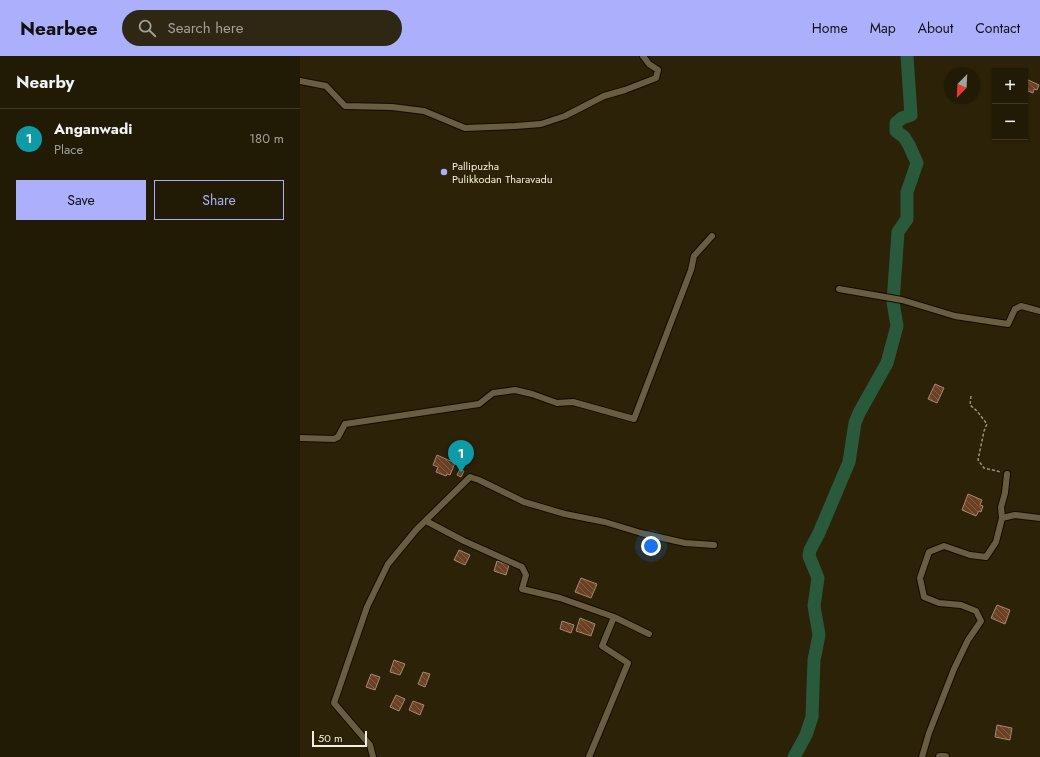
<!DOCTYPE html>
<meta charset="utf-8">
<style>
body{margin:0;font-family:Jost,sans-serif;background:#2d2713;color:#f1f3f6}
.controls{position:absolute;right:12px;top:12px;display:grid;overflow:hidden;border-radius:0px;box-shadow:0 1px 3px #0004}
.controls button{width:36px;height:36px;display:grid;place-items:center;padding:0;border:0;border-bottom:1px solid #3e3827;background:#211a05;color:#f1f3f6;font:20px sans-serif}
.compass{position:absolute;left:644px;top:12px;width:36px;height:36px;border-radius:50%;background:#211a05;box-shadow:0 1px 3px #0004;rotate:204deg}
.scale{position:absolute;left:12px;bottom:10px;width:55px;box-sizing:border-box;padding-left:4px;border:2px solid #f4eede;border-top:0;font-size:11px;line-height:14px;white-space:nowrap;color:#f4eede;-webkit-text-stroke:3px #2c2207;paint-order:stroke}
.you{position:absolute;left:351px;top:490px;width:14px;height:14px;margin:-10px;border:3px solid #fff;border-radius:50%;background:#1a73e8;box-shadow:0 0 0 6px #1a73e833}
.badge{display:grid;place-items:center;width:26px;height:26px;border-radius:50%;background:#acaffb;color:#fff;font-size:13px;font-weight:700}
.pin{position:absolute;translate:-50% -33px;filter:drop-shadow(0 1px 2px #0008)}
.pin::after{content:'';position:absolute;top:21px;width:14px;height:12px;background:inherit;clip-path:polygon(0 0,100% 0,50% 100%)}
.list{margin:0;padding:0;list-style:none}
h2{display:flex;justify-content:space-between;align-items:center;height:52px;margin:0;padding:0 16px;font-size:17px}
h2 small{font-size:13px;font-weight:400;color:#a2a19a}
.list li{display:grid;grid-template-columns:26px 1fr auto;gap:12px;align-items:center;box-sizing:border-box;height:60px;padding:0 16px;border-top:1px solid #3e3827}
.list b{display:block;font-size:15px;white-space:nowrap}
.list p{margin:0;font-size:13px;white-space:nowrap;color:#a2a19a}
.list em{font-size:13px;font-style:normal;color:#a2a19a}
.actions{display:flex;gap:8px;padding:12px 16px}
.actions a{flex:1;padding:9px 0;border:1px solid #acaffb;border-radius:0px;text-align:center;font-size:14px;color:#acaffb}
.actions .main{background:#acaffb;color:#111}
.icon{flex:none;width:22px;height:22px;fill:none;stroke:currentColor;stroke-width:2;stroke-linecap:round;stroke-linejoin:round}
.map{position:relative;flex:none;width:740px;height:701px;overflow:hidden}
header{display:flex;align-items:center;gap:24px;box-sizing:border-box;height:56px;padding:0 20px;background:#acaffb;color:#111}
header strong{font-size:19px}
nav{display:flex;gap:22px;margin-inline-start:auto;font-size:14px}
.search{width:280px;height:36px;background:#2d2713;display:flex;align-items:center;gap:10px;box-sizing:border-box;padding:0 14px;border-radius:22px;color:#a2a19a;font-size:15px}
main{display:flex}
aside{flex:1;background:#211a05}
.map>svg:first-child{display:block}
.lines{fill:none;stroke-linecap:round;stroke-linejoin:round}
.river{stroke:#295a3c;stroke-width:13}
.building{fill:url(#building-back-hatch);stroke:#a48875}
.street-casing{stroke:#140b00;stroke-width:8}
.secondary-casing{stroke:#140b00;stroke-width:10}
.path{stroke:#99917c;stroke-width:1.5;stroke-dasharray:3 2;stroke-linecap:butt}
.street{stroke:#695e42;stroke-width:6}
.secondary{stroke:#695e42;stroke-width:8}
.poi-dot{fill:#acaffb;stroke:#2c2207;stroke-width:1.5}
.labels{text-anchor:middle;stroke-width:3;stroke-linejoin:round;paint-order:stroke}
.poi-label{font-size:11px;fill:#f4eede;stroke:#2c2207;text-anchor:start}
</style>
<header>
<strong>Nearbee</strong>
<div class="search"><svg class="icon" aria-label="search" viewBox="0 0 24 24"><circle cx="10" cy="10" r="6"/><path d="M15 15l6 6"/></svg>Search here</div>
<nav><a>Home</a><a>Map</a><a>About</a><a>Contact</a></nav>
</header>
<main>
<aside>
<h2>Nearby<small></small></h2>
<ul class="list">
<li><span class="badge" style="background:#0f9aa8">1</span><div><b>Anganwadi</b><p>Place</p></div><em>180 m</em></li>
</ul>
<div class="actions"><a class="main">Save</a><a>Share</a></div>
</aside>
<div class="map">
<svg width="740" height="701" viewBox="0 0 740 701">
<defs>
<pattern id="building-back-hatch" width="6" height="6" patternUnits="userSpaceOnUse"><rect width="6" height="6" fill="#6c4123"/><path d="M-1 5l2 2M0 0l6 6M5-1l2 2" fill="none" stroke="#825d42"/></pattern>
</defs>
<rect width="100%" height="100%" fill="#2c2207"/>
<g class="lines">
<!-- river -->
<path class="river" d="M494 701 506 679 512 661 514 604 519 579 514 550 518 522 509 500 510 494 519 477 549 406 555 367 559 357 587 307 597 270 593 246 598 176 607 163V136L617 107 609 89 604 81 596 75V67L602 62 611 59 607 0"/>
</g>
<!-- building -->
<path class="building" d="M726 23 739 29 737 34 734 33 733 37 728 35 726 38H725Z
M635 328 644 332 637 347 628 343Z
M137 399 155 407 150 419 147 418 146 420 136 416 138 411 133 409Z
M160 413 164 415 161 421 157 419Z
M668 438 682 444 680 449 683 450 681 456 679 455 676 460 662 454Z
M159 494 170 499 165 509 154 504Z
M197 505 209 509 206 519 194 515Z
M281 522 297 528 291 542 275 536Z
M697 549 710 554 705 568 691 562Z
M280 562 295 568 291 580 276 575Z
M262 565 274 569 271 577 260 573Z
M94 604 105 608 100 619 90 616Z
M123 616 130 618 125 631 118 628Z
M71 618 80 621 75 634 66 631Z
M96 639 105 643 99 655 90 651Z
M113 645 124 649 120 659 109 654Z
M697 669 712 672 710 684 695 681Z"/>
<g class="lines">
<defs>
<path id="street" d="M0 25 26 30 45 50 92 51 124 55 165 72 215 70 241 68 265 60 304 40 325 34 356 22 358 14 349 8 343 0
M539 233 602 244 655 260 708 268 715 253 721 250 740 255
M0 382 34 383 38 381 45 368 179 348 193 337 215 334 232 338 257 347 273 346 334 363 391 214 394 200 412 180
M702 462 701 451 705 437 707 418
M126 465 164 485 222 511 226 519 222 533 260 542 314 561 349 578
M73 701 70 689 34 647 67 551 88 508 116 474 170 421 179 424 224 446 265 458 305 466 341 477 385 487 414 489
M289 701 328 607 302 590 314 561
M622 701 629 677 654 613 668 584 681 565 676 555 661 549 639 547 624 541 620 522 629 496 644 490 670 499 686 501 696 486 702 462 715 459 740 462"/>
<path id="secondary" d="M640 701H645"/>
</defs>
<!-- street casing -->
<use href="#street" class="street-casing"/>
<!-- secondary casing -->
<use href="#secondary" class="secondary-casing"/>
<!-- path -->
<path class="path" d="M671 340 670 349 677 355 687 368 684 375 678 404 684 412 701 416"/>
<!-- street -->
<use href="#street" class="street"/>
<!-- secondary -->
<use href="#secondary" class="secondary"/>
</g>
<!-- markers -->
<circle class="poi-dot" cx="144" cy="116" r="4"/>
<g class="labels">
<!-- poi labels -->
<g class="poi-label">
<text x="152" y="114">Pallipuzha<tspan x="152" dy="13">Pulikkodan Tharavadu</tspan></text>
</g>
</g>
</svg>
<div class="controls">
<button>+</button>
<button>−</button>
</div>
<svg class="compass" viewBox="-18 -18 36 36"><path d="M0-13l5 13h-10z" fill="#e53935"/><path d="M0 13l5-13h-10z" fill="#a2a19a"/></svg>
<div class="scale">50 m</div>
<div class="you"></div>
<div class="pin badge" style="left:161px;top:417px;background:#0f9aa8">1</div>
</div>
</main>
